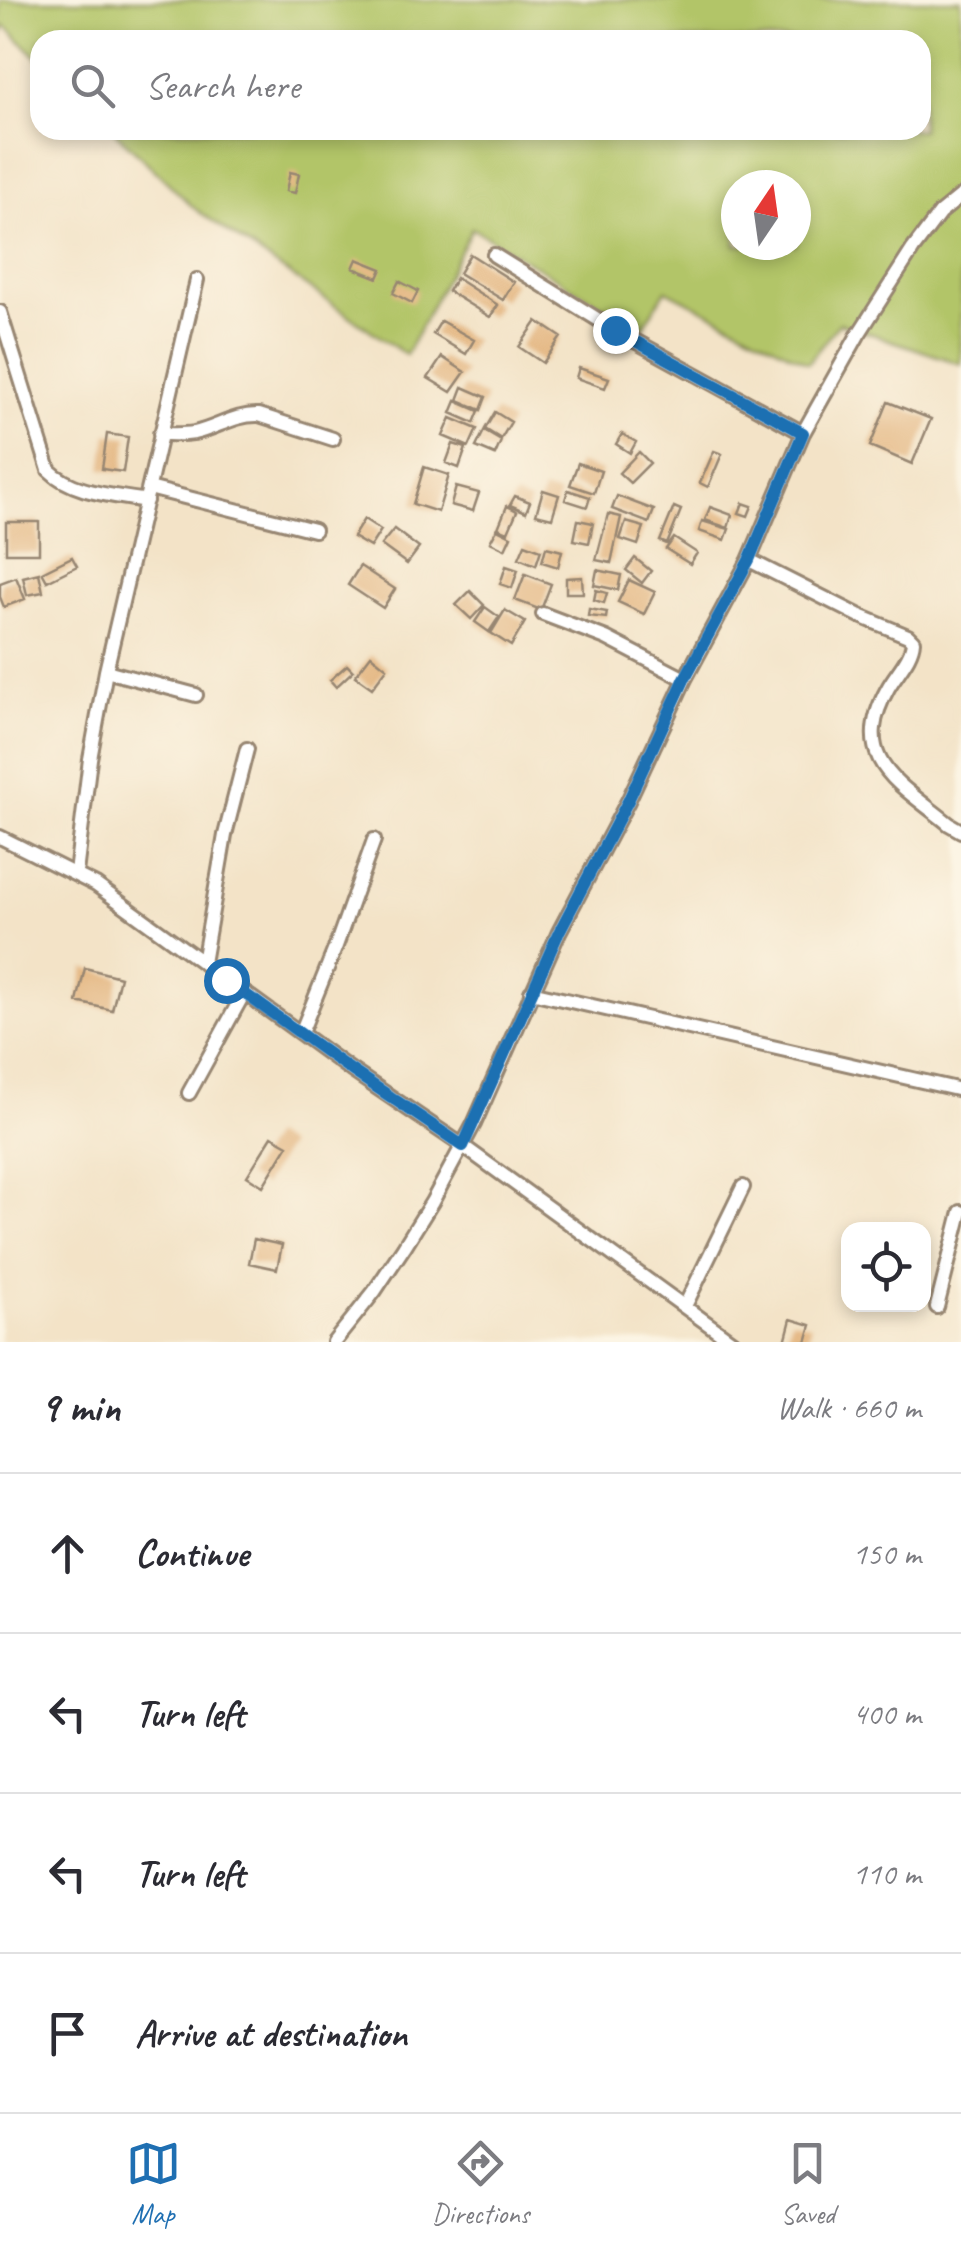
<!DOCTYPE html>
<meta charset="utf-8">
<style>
body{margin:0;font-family:Caveat,sans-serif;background:#f7f7f7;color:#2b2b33}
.controls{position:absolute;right:30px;bottom:30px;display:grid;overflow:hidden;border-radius:20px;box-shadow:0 5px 15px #0003}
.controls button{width:90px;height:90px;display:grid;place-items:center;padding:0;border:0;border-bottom:2px solid #e1e1e2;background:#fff;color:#2b2b33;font:50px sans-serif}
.compass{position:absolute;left:721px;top:170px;width:90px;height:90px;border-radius:50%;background:#fff;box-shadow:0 5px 15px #0003;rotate:13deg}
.stop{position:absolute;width:30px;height:30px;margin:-22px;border:8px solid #1f6fb2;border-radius:50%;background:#fff}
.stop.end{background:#1f6fb2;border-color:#fff;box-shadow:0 2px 10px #0008}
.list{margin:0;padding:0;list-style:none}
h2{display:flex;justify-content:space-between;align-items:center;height:130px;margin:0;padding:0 40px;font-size:42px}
h2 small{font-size:32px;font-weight:400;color:#7c7c81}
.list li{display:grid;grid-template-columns:65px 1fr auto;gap:30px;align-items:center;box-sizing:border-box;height:160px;padding:0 40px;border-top:2px solid #e1e1e2}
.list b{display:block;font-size:38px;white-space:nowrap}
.list em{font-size:32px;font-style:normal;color:#7c7c81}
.icon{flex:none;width:55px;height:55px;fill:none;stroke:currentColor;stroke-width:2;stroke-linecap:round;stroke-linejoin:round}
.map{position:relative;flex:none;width:961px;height:1342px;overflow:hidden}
.search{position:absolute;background:#fff;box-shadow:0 5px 15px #0003;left:30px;right:30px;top:30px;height:110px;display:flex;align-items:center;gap:25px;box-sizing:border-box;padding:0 35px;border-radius:30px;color:#7c7c81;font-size:38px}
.sheet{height:770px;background:#fff}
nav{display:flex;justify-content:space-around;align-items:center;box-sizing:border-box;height:140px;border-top:2px solid #e1e1e2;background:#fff;font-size:28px;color:#7c7c81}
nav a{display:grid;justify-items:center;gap:5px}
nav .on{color:#1f6fb2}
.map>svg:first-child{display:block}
.green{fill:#b2c568;stroke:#767843;stroke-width:2.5;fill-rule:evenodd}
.building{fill:#e5ba87}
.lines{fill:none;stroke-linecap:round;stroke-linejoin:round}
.minor-casing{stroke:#978672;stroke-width:18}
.minor{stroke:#fff;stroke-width:12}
.route{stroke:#1f6fb2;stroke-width:12}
</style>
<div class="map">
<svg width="961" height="1342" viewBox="0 0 961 1342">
<rect width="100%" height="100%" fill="#fcf5e5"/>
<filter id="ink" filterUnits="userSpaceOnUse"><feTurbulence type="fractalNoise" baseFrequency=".01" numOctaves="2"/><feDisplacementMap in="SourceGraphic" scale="20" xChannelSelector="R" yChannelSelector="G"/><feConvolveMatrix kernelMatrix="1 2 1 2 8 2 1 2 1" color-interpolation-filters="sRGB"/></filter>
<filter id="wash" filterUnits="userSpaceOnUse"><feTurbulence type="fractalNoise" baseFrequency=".0048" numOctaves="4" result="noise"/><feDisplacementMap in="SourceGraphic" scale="40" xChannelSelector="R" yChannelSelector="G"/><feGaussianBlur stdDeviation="2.25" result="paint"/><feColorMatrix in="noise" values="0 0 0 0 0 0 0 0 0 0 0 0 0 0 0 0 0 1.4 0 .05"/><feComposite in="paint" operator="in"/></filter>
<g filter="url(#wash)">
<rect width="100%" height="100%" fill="#f3e3c7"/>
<!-- green -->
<path class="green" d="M0 0H961V364L839 323 808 363 666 290 642 329 472 228 406 355 195 209 113 130H921V40H40V60L5 26 0 39ZM736 185H796V245H736Z"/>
<g id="blocks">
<!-- building -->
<path class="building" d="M290 172 299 174 295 193 286 191Z
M470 254 514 282 503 300 459 273Z
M357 259 382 269 378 278 353 268Z
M456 278 498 305 490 317 448 291Z
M399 281 418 291 412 303 393 293Z
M441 321 474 340 466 354 433 334Z
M537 321 561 337 543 363 519 347Z
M442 357 465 372 451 392 428 378Z
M579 368 609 378 605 388 576 378Z
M463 387 486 397 481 410 458 400Z
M456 401 479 411 474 423 451 413Z
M888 402 931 419 912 464 870 446Z
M495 412 511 422 501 439 485 429Z
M451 418 477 429 469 447 443 436Z
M484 431 501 441 495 455 476 447Z
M107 434 128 437 123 472 102 469Z
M622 434 636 442 630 453 616 444Z
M453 444 466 448 459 468 446 463Z
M714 451 722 454 708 487 700 483Z
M639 452 650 463 630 483 619 473Z
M578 463 601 471 594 493 570 485Z
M424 467 449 475 438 512 413 504Z
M456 487 479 493 473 511 451 505Z
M543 490 559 495 552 518 536 514Z
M568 490 590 497 587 507 565 500Z
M515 496 530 502 526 512 510 505Z
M617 496 654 510 649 523 612 509Z
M743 503 752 506 748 516 739 513Z
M507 506 517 511 508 532 498 528Z
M674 507 681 510 667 544 660 541Z
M710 507 732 515 728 528 705 520Z
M608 514 621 517 611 563 596 560Z
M364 519 381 530 370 547 353 537Z
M578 520 593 523 589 543 574 540Z
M702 521 729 529 725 540 699 531Z
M6 522H39V553H6Z
M626 522 644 527 638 545 620 539Z
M394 529 419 548 407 564 381 545Z
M497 529 511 536 505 549 490 542Z
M674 538 697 553 690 564 666 549Z
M525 544 541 550 536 565 519 558Z
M546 547 562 551 558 567 542 562Z
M72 557 77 566 47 581 42 572Z
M635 558 651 571 642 583 626 570Z
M360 566 395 589 383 608 348 585Z
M506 566 518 570 512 588 500 584Z
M597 570 621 575 618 590 594 585Z
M39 573 43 592 27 595 23 577Z
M525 574 551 584 541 610 515 600Z
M16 577 25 599 4 607 0 597V583Z
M582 577 583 593H566V578Z
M629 580 655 592 644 614 618 602Z
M596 590 607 593 604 603 594 600Z
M470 591 484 605 471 619 456 605Z
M485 607 499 617 489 632 475 622Z
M589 609 607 612 606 618 588 616Z
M505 610 525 622 511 646 491 633Z
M371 655 387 668 372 688 355 676Z
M347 665 353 671 336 687 330 680Z
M85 968 120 977 112 1010 77 1002Z
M272 1136 288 1145 263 1186 247 1176Z
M254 1239 282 1245 277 1269 249 1263Z
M791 1319 811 1325 806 1342H785Z"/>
</g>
</g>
<g filter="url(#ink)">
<use href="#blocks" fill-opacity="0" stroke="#978672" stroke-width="2.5"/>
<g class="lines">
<defs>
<path id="minor" d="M494 255 615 330 803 433
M0 312 49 470C73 494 114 495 146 501
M160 434C171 434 183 435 194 433 217 428 235 414 259 415L333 439
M149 488 314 530
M749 560 860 616 908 636 913 641C912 658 896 673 888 688 848 760 899 783 949 824L961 831
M543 614 606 638 685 679
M106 671 196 695
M0 837 96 885 351 1070 463 1146 733 1342
M76 873 90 759 106 671 197 280
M203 963 225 835 247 749
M531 992 961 1090
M301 1033 336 946 374 840
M189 1093 244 993
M685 1306 743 1187
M937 1307 961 1212
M334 1342 374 1292 404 1247 432 1202 474 1124 559 932 628 801 685 679 749 560 803 433 858 335 913 249 940 213 961 196"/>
</defs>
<!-- minor casing -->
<use href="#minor" class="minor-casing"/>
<!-- minor -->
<use href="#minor" class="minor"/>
</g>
</g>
<g class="lines" filter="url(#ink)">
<!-- route -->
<path class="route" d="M226 980 351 1070 463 1146 559 932 628 801 685 678 749 560 803 433 615 330"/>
</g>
</svg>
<div class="controls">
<button><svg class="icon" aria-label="locate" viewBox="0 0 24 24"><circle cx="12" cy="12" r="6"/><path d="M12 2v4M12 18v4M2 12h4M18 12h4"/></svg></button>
</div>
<svg class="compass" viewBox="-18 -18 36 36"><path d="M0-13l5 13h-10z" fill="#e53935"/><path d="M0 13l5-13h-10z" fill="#7c7c81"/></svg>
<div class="stop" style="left:226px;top:980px"></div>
<div class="stop end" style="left:615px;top:330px"></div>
<div class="search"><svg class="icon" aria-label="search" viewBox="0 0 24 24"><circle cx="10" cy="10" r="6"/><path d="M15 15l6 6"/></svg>Search here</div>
</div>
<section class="sheet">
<h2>9 min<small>Walk · 660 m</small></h2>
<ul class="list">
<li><svg class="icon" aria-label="ahead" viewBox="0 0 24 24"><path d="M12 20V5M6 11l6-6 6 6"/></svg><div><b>Continue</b></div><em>150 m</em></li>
<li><svg class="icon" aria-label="left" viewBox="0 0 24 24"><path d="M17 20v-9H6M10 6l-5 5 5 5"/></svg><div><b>Turn left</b></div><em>400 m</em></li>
<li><svg class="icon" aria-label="left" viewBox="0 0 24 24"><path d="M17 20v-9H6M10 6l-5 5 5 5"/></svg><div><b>Turn left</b></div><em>110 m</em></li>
<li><svg class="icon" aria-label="arrive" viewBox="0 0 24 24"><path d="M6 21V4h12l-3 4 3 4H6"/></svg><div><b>Arrive at destination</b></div></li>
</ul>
</section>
<nav>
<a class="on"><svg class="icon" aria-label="map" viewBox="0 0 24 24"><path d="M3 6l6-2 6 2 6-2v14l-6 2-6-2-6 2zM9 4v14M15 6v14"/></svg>Map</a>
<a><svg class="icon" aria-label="directions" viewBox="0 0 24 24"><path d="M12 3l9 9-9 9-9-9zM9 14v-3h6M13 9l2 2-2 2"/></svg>Directions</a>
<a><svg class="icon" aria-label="saved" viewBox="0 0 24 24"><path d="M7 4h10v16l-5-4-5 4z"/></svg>Saved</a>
</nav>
